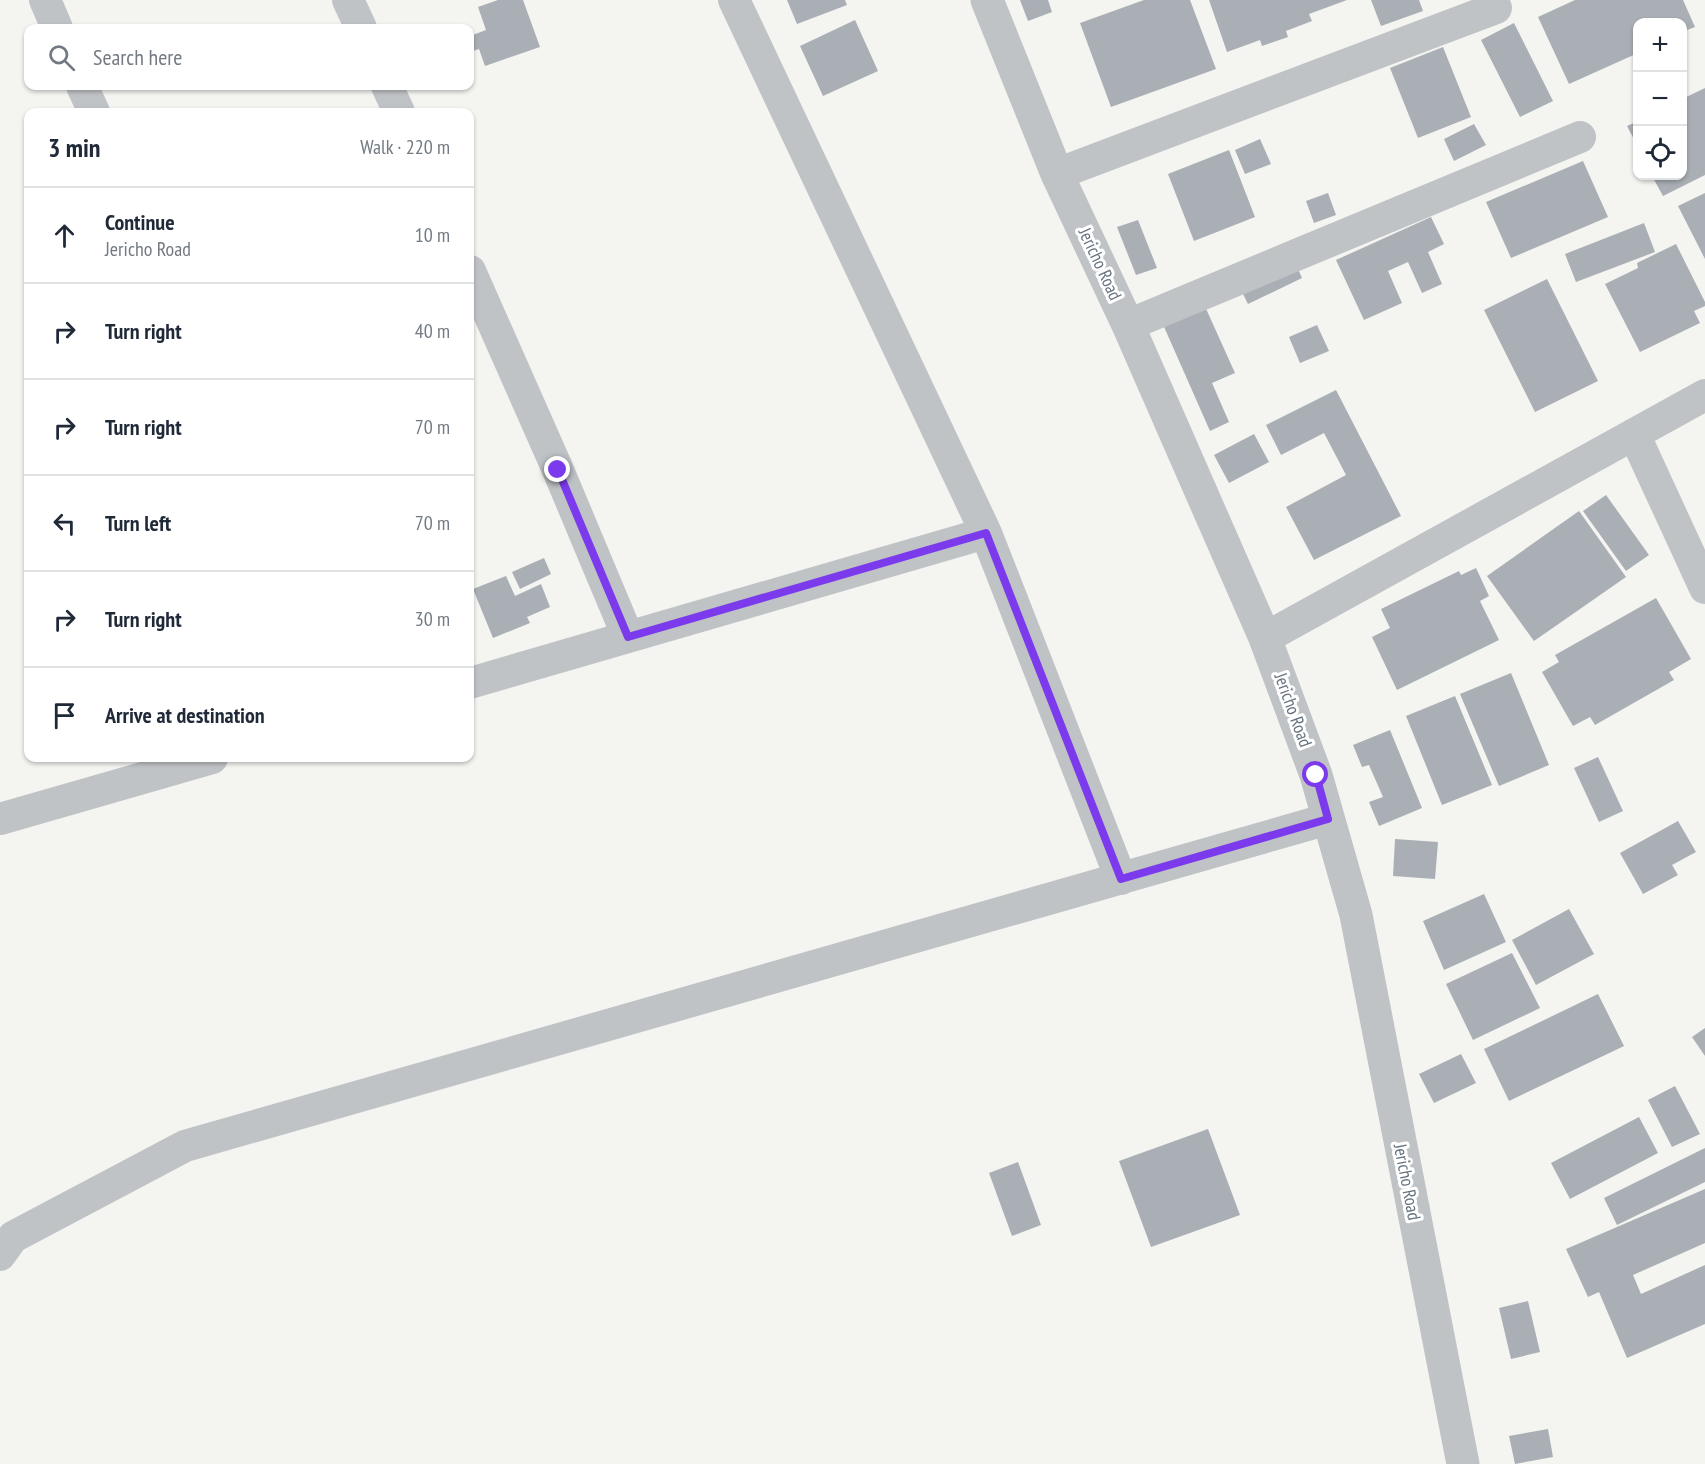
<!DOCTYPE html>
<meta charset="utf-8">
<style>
body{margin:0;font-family:"PT Sans Narrow",sans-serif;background:#f2f2f3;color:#1f2937}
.controls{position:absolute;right:18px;top:18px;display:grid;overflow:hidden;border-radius:12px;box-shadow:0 2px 4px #0004}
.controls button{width:54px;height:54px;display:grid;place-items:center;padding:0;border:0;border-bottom:2px solid #e0e1e3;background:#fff;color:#1f2937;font:30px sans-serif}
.stop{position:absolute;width:18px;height:18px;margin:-14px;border:4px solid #7c3aed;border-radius:50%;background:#fff}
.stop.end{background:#7c3aed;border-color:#fff;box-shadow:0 2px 6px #0008}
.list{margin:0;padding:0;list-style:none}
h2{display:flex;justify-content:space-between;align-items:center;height:78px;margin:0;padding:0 24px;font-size:26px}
h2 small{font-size:20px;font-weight:400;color:#747a83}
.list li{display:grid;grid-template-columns:39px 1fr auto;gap:18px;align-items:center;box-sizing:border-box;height:96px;padding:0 24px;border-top:2px solid #e0e1e3}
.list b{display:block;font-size:22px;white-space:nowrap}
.list p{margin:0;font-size:20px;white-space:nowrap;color:#747a83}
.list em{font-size:20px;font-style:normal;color:#747a83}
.icon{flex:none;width:33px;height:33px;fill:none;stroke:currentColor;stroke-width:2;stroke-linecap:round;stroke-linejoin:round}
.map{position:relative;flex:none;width:1705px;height:1464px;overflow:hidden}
.search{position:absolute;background:#fff;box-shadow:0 2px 4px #0004;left:24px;top:24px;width:450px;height:66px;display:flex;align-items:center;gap:15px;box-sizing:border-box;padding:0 21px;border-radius:12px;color:#747a83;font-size:22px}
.panel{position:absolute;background:#fff;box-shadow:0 2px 4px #0004;left:24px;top:108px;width:450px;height:654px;border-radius:12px}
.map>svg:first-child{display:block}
.building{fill:#a9afb4}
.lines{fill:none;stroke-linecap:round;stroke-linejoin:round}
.minor{stroke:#c0c3c6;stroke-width:32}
.tertiary{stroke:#c0c3c6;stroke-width:33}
.route{stroke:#7c3aed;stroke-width:8}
.labels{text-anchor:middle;stroke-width:6;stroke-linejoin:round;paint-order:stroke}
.street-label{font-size:18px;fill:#66737f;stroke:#fff}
</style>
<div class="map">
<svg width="1705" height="1464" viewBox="0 0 1705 1464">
<rect width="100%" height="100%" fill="#f4f4f1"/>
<!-- building -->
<path class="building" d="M498 0H523L540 47 485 66 479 49 470 52V36L486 30 478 7Z
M787 0H845L847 5 797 24Z
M1020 0H1048L1052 12 1028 21Z
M1144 0H1190L1216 69 1111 107 1080 23Z
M1209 0H1347L1309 14 1312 21 1286 31 1288 37 1262 46 1260 40 1227 52Z
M1371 0H1419L1423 11 1381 26Z
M1575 0H1683L1695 27 1682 32V22H1638V53L1569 84 1538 17Z
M855 20 878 71 823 96 800 46Z
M1514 23 1553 101 1520 117 1481 40Z
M1443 47 1471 117 1418 138 1390 68Z
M1705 88V175L1663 196 1652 176H1682V99Z
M1638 121V147L1627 126Z
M1474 124 1486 145 1454 161 1444 139Z
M1260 139 1271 164 1245 174 1235 150Z
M1229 150 1255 217 1194 241 1168 174Z
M1583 161 1608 217 1511 258 1486 202Z
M1328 193 1336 215 1314 223 1306 201Z
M1705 193V259L1678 206Z
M1431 217 1444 244 1428 252 1442 284 1422 293 1408 262 1388 271 1402 303 1364 320 1336 260Z
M1138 220 1157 268 1136 275 1117 227Z
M1644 223 1655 252 1576 282 1565 254Z
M1676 244 1705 302V306L1694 311 1700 323 1640 352 1605 284 1638 268 1637 263Z
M1294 260 1302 278 1248 304 1239 286Z
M1547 279 1598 381 1535 412 1484 310Z
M1203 302 1235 373 1212 383 1229 422 1210 431 1161 320Z
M1317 325 1329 351 1300 363 1289 337Z
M1336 390 1401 516 1314 560 1286 507 1346 475 1324 433 1281 455 1266 425Z
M1254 434 1269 462 1229 483 1214 455Z
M1606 495 1649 555 1626 571 1583 511Z
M1579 511 1626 577 1534 641 1487 576Z
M544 558 551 574 520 589 512 572Z
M1476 568 1489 596 1480 601 1499 640 1397 690 1372 637 1390 628 1381 609 1459 571 1461 575Z
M506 576 515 596 541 584 550 607 527 617 530 623 493 638 473 589Z
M1656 598 1691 659 1669 672 1674 680 1595 725 1590 717 1573 726 1542 672 1559 662 1555 655Z
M1511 673 1549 765 1499 786 1460 694Z
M1455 696 1492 785 1442 805 1406 716Z
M1390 730 1422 808 1379 826 1369 802 1383 797 1369 765 1362 767 1353 745Z
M1598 757 1623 811 1599 822 1574 768Z
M1678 821 1696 852 1672 865 1678 875 1643 894 1620 853Z
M1395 839 1438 842 1435 879 1393 876Z
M1484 894 1506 942 1444 970 1423 921Z
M1569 909 1594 954 1536 985 1512 940Z
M1512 953 1540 1008 1473 1040 1446 984Z
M1598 994 1624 1046 1509 1101 1484 1049Z
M1705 1028V1056L1692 1037Z
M1461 1054 1476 1083 1434 1103 1419 1074Z
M1675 1086 1700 1134 1672 1147 1648 1100Z
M1639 1117 1658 1153 1570 1199 1551 1163Z
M1208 1129 1240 1215 1151 1247 1119 1161Z
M1705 1148V1182L1617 1225 1604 1198Z
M1018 1162 1041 1225 1012 1236 989 1173Z
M1705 1189V1243L1633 1275 1641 1294 1705 1265V1324L1627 1358 1599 1292 1588 1297 1566 1249Z
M1528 1301 1540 1352 1511 1359 1499 1308Z
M1548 1429 1553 1457 1515 1464 1509 1436Z"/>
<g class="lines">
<!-- minor -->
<path class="minor" d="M45 0 57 28
M348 0 361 28
M734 0 986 533
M82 86 94 112
M387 86 399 112
M1057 174 1496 8
M470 271 558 470 628 637
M1128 325 1580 137
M1634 434 1705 588
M1265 638 1705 395
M470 683 986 533 1121 879
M0 819 212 758
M0 1255 13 1237 185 1146 1328 819"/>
<!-- tertiary -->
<path class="tertiary" d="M987 0 1057 174 1128 325 1265 638 1316 775 1356 915 1463 1464"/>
</g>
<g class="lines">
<!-- route -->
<path class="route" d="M558 470 628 637 986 533 1121 879 1328 819 1316 775"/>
</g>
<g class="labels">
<!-- street labels -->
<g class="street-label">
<text transform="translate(1100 264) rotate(65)" y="6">Jericho Road</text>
<text transform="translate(1293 710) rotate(70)" y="6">Jericho Road</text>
<text transform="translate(1407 1182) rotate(79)" y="6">Jericho Road</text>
</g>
</g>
</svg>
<div class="controls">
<button>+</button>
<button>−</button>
<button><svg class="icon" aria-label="locate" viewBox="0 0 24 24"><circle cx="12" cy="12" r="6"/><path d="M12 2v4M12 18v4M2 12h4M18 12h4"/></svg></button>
</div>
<div class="stop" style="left:1316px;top:775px"></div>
<div class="stop end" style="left:558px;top:470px"></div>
<div class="search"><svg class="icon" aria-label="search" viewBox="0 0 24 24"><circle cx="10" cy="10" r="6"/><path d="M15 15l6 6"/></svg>Search here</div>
<section class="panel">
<h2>3 min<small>Walk · 220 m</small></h2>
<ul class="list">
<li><svg class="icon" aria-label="ahead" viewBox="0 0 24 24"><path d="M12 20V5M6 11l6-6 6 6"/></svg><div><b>Continue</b><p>Jericho Road</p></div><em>10 m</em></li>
<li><svg class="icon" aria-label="right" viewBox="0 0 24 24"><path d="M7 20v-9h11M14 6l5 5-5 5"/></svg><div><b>Turn right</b></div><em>40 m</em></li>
<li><svg class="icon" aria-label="right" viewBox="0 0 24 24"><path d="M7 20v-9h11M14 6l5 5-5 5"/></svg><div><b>Turn right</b></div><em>70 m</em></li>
<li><svg class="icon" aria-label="left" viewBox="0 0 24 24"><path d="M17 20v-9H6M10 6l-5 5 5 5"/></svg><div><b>Turn left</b></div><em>70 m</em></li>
<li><svg class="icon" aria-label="right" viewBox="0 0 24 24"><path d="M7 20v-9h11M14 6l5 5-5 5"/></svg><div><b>Turn right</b></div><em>30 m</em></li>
<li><svg class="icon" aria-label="arrive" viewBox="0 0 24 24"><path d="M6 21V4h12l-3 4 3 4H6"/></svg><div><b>Arrive at destination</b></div></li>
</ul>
</section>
</div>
